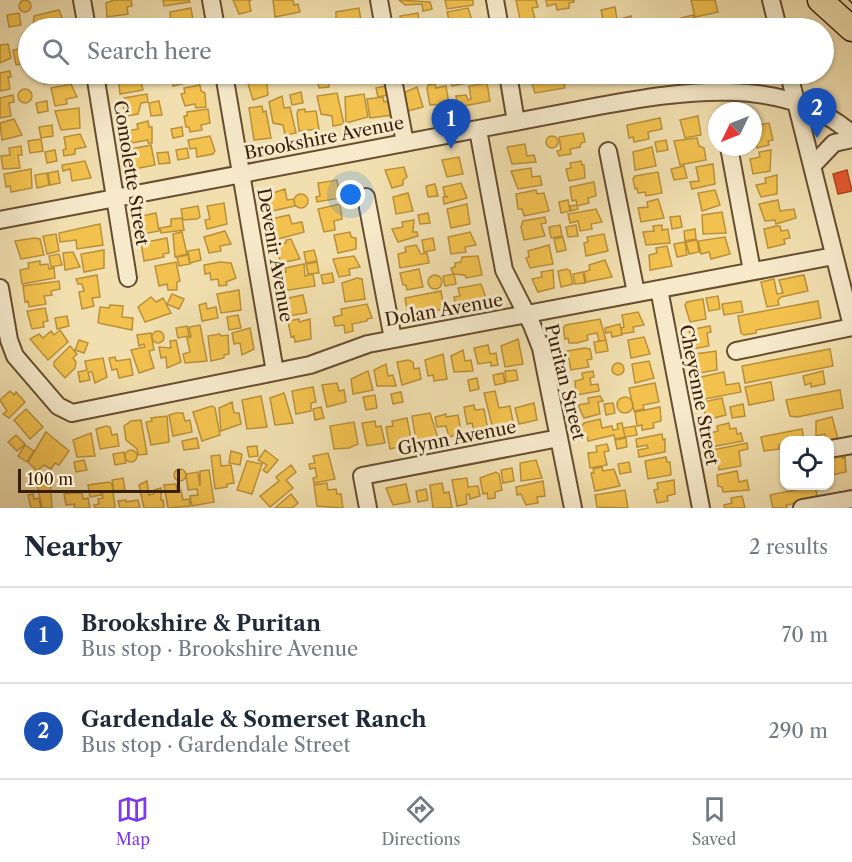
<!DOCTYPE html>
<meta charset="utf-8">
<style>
body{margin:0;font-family:"Libre Caslon Text",serif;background:#f2f2f3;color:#1f2937}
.controls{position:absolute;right:18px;bottom:18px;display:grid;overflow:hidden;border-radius:12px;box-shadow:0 2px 4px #0004}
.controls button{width:54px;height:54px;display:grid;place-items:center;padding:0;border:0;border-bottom:2px solid #e0e1e3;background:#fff;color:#1f2937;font:30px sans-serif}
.compass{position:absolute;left:708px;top:102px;width:54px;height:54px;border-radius:50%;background:#fff;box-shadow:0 2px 4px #0004;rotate:227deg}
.scale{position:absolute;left:18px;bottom:15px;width:162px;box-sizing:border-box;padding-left:6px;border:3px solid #391e07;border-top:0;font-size:16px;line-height:21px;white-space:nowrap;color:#391e07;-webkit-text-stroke:4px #f6eacb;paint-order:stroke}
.you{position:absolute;left:351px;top:195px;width:21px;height:21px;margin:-15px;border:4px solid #fff;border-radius:50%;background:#1a73e8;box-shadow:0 0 0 9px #1a73e833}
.badge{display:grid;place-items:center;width:39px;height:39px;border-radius:50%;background:#7c3aed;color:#fff;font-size:20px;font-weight:700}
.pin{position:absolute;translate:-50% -50px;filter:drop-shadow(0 2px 3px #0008)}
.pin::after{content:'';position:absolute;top:32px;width:21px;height:18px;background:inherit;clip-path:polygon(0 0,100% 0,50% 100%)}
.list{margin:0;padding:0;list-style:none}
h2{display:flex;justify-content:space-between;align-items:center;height:78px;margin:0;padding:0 24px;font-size:26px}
h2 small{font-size:20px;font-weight:400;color:#747a83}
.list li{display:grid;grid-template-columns:39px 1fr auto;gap:18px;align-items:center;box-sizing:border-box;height:96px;padding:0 24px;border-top:2px solid #e0e1e3}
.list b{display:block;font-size:22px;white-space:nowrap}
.list p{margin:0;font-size:20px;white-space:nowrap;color:#747a83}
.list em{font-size:20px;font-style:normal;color:#747a83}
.icon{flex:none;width:33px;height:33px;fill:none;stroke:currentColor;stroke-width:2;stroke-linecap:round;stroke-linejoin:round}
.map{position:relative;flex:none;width:852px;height:508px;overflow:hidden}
.search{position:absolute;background:#fff;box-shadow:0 2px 4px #0004;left:18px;right:18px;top:18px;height:66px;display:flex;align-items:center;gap:15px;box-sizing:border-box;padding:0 21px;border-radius:33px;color:#747a83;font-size:22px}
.sheet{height:270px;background:#fff}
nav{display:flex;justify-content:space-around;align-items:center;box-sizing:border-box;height:84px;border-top:2px solid #e0e1e3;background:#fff;font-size:16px;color:#747a83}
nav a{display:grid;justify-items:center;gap:3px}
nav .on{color:#7c3aed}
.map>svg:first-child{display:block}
.homes{fill:#f2c14e;stroke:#ba9039;stroke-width:1.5}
.shops{fill:#e4572e;stroke:#b14622;stroke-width:1.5}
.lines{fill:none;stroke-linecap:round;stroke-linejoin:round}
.minor-casing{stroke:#674e31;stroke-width:20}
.highway-casing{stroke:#391e07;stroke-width:27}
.minor{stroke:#f6eacb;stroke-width:16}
.highway{stroke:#f1dfaf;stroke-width:24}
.tram{stroke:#391e07;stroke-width:1.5}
.labels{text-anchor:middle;stroke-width:6;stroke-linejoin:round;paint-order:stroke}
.street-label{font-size:18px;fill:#391e07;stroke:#f6eacb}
</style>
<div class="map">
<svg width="852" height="508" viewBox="0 0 852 508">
<rect width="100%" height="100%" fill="#f1dfaf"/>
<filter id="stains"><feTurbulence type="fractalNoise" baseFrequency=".00333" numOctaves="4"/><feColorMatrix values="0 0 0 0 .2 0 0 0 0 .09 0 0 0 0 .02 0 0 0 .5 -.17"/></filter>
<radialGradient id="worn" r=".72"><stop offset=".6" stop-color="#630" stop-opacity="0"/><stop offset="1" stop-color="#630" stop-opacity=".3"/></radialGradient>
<!-- homes -->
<path class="homes" d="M19 6a6 6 0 1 1 12 0a6 6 0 1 1-12 0Z
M114 0H131L132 6 127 7 128 14 107 17 106 3Z
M163 0H189L190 2 164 6Z
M233 0H251L249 2 251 11 239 14Z
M273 0H293L294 5 298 4 300 12 275 17Z
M399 0 430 2 432 9 423 11 422 4 405 5Z
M445 0H473V5L447 9Z
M516 0H536L538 7 532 8 536 22 521 24Z
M546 0H574V2L569 3V8L557 10 556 4 547 6Z
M691 0H715L718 12 695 17Z
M615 7 617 20 604 23 601 10Z
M191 8 194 26 171 28 170 12Z
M359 8 361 21 371 20 373 28H325L326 21 336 19V12Z
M468 8 472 20 475 19 477 28H451L447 12Z
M59 10 64 23 62 28H33L34 16Z
M19 13 21 25 9 27 7 15Z
M418 13 420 28H402L400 16Z
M693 15 696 28H684L681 18Z
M631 16 634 28H622L620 19Z
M127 19 132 20 134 28H109L111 22Z
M547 21 549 28H522L521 26Z
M8 44 11 58 0 63V45Z
M24 48 27 63 16 65 13 50Z
M10 71 11 77H8L10 89 0 91V73Z
M34 74H76L77 78 44 84 41 74Z
M118 74H139L143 90 120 94Z
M170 74H202L203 79 173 86Z
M260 74H266L268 95 253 100 246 77Z
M316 74H328L329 87 319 88Z
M458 74H485L486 79 452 86 450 77 458 76Z
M529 74H562L565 88 535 93Z
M487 83 490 101 458 107 456 96 466 95 468 100 471 99 469 86Z
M71 84 77 97 66 99 67 104 55 106 51 88Z
M435 84 436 88 446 86 449 104 430 105 427 89 428 85Z
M200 85 201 91 205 93 206 107 196 108 195 104 185 106 181 94 185 93 184 88Z
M386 86 388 95 378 97 376 88Z
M417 87 423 107 404 112 401 94Z
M18 96a7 7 0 1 1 14 0a7 7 0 1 1-14 0Z
M301 92 303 103 292 105 290 95Z
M337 93 344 124 333 126 332 116 321 114 317 96Z
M147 94 148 102 141 103 138 114 127 116 122 104 124 98Z
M364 94 368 117 346 123 345 97Z
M13 95 14 102 9 103 11 116 0 118V98Z
M282 96 284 108 290 107 296 133 285 135 283 125 273 123 269 102Z
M383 97 384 102 390 101 393 115 370 118 367 99Z
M47 101 48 111 38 113 36 103Z
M159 101 162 115 151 116 149 103Z
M262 106 263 112 266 111 271 138 254 140 249 108Z
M79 108 80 128 61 130 55 111Z
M208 109 210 123 201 125 202 130 190 132 189 127H186L184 116H187V112Z
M305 109V112L316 111 319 129 299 131 297 114 298 110Z
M698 116 701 135 685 138 680 120Z
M660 118 662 129 648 132 649 139 634 142 633 137 629 138 627 125Z
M14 119 22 135 2 140 0 123Z
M148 121 149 127H152V143H148V140L132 143 127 131 138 129 137 124Z
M769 123 773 140 768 141 769 145 757 148 756 138H753V126Z
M52 125 53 136 41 138 39 127Z
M182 127 183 136 173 138 171 129Z
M583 133 585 142 581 143 580 147 570 149 571 154 559 156 557 151 561 150 559 137Z
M80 134 86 147 75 149V154L64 156 63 150 66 149 64 137Z
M546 142a6 6 0 1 1 12 0a6 6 0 1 1-12 0Z
M210 136 215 151 213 154 197 157 196 148 190 149 188 140Z
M697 138 699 146 704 148 706 160 680 165 674 141Z
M41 139 43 151 30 153 28 141Z
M666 140 668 150 657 152 655 142Z
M525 144 527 156 534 155 536 162 512 164 507 147Z
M151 145 155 165 134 169 131 149Z
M21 146 22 155H18L20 168 3 169 1 156 10 155 9 148Z
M652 147 656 166 635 170 633 152Z
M187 148 189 158 178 160 176 150Z
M55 150 57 161 47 163 45 152Z
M771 150 770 171 753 174 750 159 760 157 759 152Z
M168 152 170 163 159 164 157 153Z
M459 157 463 174 447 177 442 160Z
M85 161 91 178 72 181 70 169 63 171 62 165Z
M581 161 582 165H584L585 178 569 181 566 169 571 168 570 163Z
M713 164 715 184 692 189 690 182 699 181 696 167Z
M684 166 687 178 674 180 671 169Z
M404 167 407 177 403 180V185L392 188 385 170Z
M531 168 532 177 540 176 542 185 518 189 511 171Z
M31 169 32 188 11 192 10 186 6 187 4 174Z
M58 171 60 183 50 185 48 173Z
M658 172 662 193 646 196 645 192 638 193 637 188 635 189 633 179 635 176Z
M47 173 49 185 37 188 35 175Z
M777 175V194L761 197 756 185 766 183 765 178Z
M337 180 340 198 317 202 316 197 320 196 318 183Z
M594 182 596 196 588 198 589 203 577 206 578 209 571 211 570 206 577 205 576 200 572 201 570 187Z
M461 183 467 198 444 204 443 197H448L445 196 443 187Z
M435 184 438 196 428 197 426 186Z
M285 189 287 200 294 199 295 206 272 211 267 195Z
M536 190 537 194 544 193 549 211 524 216 522 209H518L516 194Z
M715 190 720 205 702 211 698 193Z
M408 193 413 211 396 214 393 197Z
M294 201a7 7 0 1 1 14 0a7 7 0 1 1-14 0Z
M658 199 664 218 641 222 638 208 648 207 647 202Z
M568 200 570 211 561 213 559 202Z
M778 200 780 211 794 209 796 218 776 224 775 220 765 221 759 204Z
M224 203 227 224 207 229 205 220 210 219 207 206Z
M340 204 342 219 334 221 335 230 324 232 318 209Z
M467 204 470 224 451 228 447 209Z
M198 206 200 217 197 219 183 220 181 209Z
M596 209 602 222 591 224 592 229 580 231 578 221 570 223 568 214Z
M722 212 726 233 703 234 702 215Z
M156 213 159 231 143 234 142 229 138 230 137 217Z
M428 213 430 223 420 224 418 215Z
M289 215 292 224 302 222 304 232 278 239 271 219Z
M680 216 682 227 672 229 670 217Z
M545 217 546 223 541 224 545 236 524 240 521 227 523 221Z
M182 218 184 230 161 233 160 228 171 226V219Z
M414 220 413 232H417L418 236 398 242 392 229 403 227 402 222Z
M100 224 103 245 77 249 76 240 60 242 59 233Z
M560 225 562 236 551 238 549 227Z
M576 225 578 236 568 237 566 227Z
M662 225V230L668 229 670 243 646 245 643 232 654 231 653 226Z
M776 226H780L781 231 788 230 790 238 784 239 785 244 768 248 764 229Z
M695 229 696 239 685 241 684 231Z
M225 231 231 244 220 246 221 251 209 253 204 237Z
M182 232 187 254 175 257 173 234Z
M350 232 351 237 356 238V249L338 253 334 235Z
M470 232 476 245 465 247 466 252 451 254 448 237Z
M56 234 59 251 47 254 43 236Z
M604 234 608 251 586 256 584 243 588 242 587 237Z
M563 237 566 250 557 252 554 239Z
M725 237 730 254 711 259 709 252 701 254 698 241Z
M34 238 40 239 44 255 21 259 15 241Z
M167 238 169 253 163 254 164 257 144 261 141 243Z
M433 238 435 250 424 252 422 240Z
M291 239 300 259 281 263 275 246 286 243V240Z
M697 240 699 252 689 254 686 242Z
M685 242 687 255 677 257 674 244Z
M416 245 421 254 427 253 429 263 400 268 398 254 406 252 405 247Z
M549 245 553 264 530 268 526 258 529 257 528 251Z
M667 246 672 266 650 270 649 255 657 253 656 248Z
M199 249 201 260 190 263 188 251Z
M104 250V268L84 272 81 254Z
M314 250 317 261 306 263 304 252Z
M73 252 80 267 65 270 63 253Z
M59 254 62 265 51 267 49 256Z
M188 255 190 264 179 266 177 257Z
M354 256 360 267 349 269 350 275 339 277 333 259Z
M478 256 482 275 466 278 465 275 453 274 451 268 455 267V263L461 262 462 257Z
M605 260 612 277 586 282 584 272 590 270 589 265Z
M40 261V265L48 264 49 269 54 268 55 278 22 284 20 270 29 268 28 263Z
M176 262 180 281 177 282V290H168L167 284 159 286 155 266Z
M220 262 231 263 236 278 226 282 227 285 219 286 218 279 211 280 210 273 205 274 204 265Z
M317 262 319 273 308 274 306 264Z
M304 264 305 276 313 274 315 286 283 291 279 274 286 272 285 268Z
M419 269 423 287 407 290 406 285H403L400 273Z
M567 269 570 271 573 284 561 287 558 271Z
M553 270 554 288 538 292 532 279 542 277 541 272Z
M583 272 585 283 575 284 573 274Z
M332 273 334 282 323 284 321 275Z
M454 274 456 284 445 286 443 276Z
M428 282a7 7 0 1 1 14 0a7 7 0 1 1-14 0Z
M97 275 100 297 92 298 94 306 82 309 79 292 84 291 82 284H78L76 279Z
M804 275 808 291 781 297 778 300 779 305 767 307 761 282 774 279 777 294 783 293 779 280Z
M357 278 362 279 365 299 345 302 342 283Z
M59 281 60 289 51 291 52 295 44 296 46 304 29 307 28 301 25 302 23 286Z
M481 284 487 301 456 307 454 297 460 296 458 288Z
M239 290 241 310 221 313 217 294Z
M441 291 444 309 408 316 405 298Z
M172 294 184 299 179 309 167 304Z
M303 295 307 313 289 316 284 299Z
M718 296 720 309 709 311 706 298Z
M151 297 156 302 163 298 171 313 145 322 138 307Z
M703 299 706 319 690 322 685 305 687 302Z
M741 301 743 312 724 315 722 304Z
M818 301 821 318 756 330V333L744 335 741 333 738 316Z
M206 303 207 309 216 307 218 318 202 321 199 305Z
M367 304 372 318 367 319V321L352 324 353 331 345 333 344 325 335 326 333 317 342 315 341 309Z
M110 305 123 306 122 317 133 318 132 330 98 323 100 307 109 308Z
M45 308 48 321 43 322 44 327 32 329 27 311Z
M638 312 644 325 633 327 634 332 622 334 621 328 624 327 622 315Z
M238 315 241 328 229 330 227 317Z
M67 316 69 326 57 329 55 318Z
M299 319V322L310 319 311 339 295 342 294 336 291 337 288 321Z
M600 319 606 340 599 341 597 333 587 335 588 340 577 343H569L568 338 565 339 563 328 566 325Z
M620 324 622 335 612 337 611 332 606 333 605 328Z
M200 325 207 361 185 363 183 354 190 352 187 338 191 337 189 327Z
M187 326 189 336 178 338 176 328Z
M710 326 711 332 707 333 709 346 693 349 689 330Z
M250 328 254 349 242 355 240 343 234 344 232 333Z
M60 330 68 342 48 360 30 339 39 334 43 338 51 331 54 335Z
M152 337a6 6 0 1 1 12 0a6 6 0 1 1-12 0Z
M151 333 154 350 149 351 154 368 139 373 131 350 145 347 144 344 139 346 137 335Z
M220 334 221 336 228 335 229 354 224 355V358L211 361 208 336Z
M644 337 650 354 631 358 628 340Z
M518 339 523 364 505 367 501 346Z
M79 340 88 343 84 353 75 350Z
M176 340 181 362 167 368 166 357 161 358 159 347 171 348 170 341Z
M606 340 608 351 596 353 594 342Z
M488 345 490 354 496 353 498 365 491 366V362L478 364 474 348Z
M70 346 77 354 73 358 76 362 75 368 65 378 54 366V362Z
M584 348 590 349 592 359 587 360 589 367 571 370 567 351Z
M830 349 833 366 745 383 742 366Z
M463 350 465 361 471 360 473 371 454 372 451 356Z
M716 351 717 370 700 373 699 367 696 365 695 354Z
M443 354 447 379 434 381 433 375 428 376 425 360Z
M115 357 116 361 130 359 133 375 119 378 117 369 112 370 109 358Z
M103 358 107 377 95 383 92 372H88L90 380 80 382 78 372 87 370 85 361Z
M408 360 413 362 414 369 419 368 421 379 402 385 397 362Z
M649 361 654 378 635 383 632 364Z
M612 369a6 6 0 1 1 12 0a6 6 0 1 1-12 0Z
M386 364 388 376 393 375 396 386H377L374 370Z
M516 370 518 380 506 382 505 371Z
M368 371 373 390 353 394 351 379Z
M593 371 594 377 590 378 591 385 598 384 599 391 576 395 575 381 583 379 582 373Z
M823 371 825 384 811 387V383L805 385 803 376Z
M724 372 726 385 739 383 741 392 705 399 699 380 701 377Z
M503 373 505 383 495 385 493 375Z
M477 378 479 389 470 391 468 380Z
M771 382 774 400 749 405 745 387Z
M337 383 339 391 344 390 346 402 327 407 322 385Z
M655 383 659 402 643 405 644 409 634 411 629 388Z
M313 387 316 402 311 403V411L296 414 292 391Z
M840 390 843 408 797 417 790 416 786 400Z
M10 391 14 395 16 392 25 402 9 418 3 414 7 411 0 400Z
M495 391 499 408 510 406 513 422 493 429 484 393Z
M401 392 403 402 393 404 391 394Z
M284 393 293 423 275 425 270 398Z
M375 395 377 408 366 410 363 397Z
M261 396 267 427 247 429 242 400Z
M600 396 603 401 598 402 600 414 584 418 578 405 589 403 588 398Z
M617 405a8 8 0 1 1 16 0a8 8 0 1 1-16 0Z
M722 398 726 415 710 419 709 414H705L703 402Z
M232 402 234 413H239L241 424 221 431 219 408Z
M534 403 537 420 519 424 515 408Z
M613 403 615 413 606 415 604 404Z
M743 404 745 416 732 418 730 407Z
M474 405 475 410 484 409 488 430 474 431 472 423 467 424 464 407Z
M212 406 215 408 220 435 202 441 193 412Z
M321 407 324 418 315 420 313 409Z
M660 407 661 421 653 423 654 428 642 430V425L637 426 635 412Z
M26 409 43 427 30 439 14 420Z
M176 413H183L185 421 190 420 192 432 173 436 169 415Z
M430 413 438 438 420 442 416 440 412 416Z
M446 414V417L458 415 461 431 456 432V435L449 437 446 426 437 427 435 417Z
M167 416 169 442 151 445 146 422 152 421 151 418Z
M832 417 838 439 826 440 825 434 816 436V421Z
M407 418 412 444 390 449 386 427 393 426 392 421Z
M600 419 602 428 612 426 613 430 618 429 617 424 622 423 625 437 615 439 614 435 588 441 587 436H581L580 429 584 423Z
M141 420 147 454 138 455 137 449 126 440 124 426 131 421Z
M375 421 376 427 381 426 385 443 367 446 362 423Z
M354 422 358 444 349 448 334 449 330 426Z
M729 423 730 429 736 428 737 434 741 433 743 441 711 447 710 433 718 431 717 426Z
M106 426 110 427 112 435 117 434 119 446 100 449 96 429Z
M635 426 637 435 625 437 623 428Z
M802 429 804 440H784V444L779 445V449L764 451 761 437Z
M46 432 69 451 59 465 55 463 51 469 44 465 37 471 28 462Z
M91 433 95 456 77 457 73 440Z
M662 434 663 440 665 439V452L639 457 638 450 648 448 647 445 637 447 636 439Z
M16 435 25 444 17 451 8 442Z
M197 438 199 448 184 450 182 441Z
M626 438 627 447 617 449 615 440Z
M747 443 748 449 739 451 741 466 719 470 718 464 715 465 712 450Z
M607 444 609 451 604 452 607 465 590 468 588 453 597 452 596 446Z
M25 445 34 451 27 462 18 456Z
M257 446 258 456 249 457 247 447Z
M125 456a6 6 0 1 1 12 0a6 6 0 1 1-12 0Z
M265 450 278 460 267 473 263 470 267 465 258 460Z
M231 451 242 454 240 465 229 463Z
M124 452 126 463 115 465 113 454Z
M328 453 335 479 314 483 313 478 317 477 315 468 310 469 309 464 315 463 313 456Z
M841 453 842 458 845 457 846 472 831 475 830 456Z
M220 455 221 466 231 465 234 483 227 484V487L215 489 211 456Z
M666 457 667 462H670L671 475 648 479 645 461Z
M84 460 87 470 76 472 74 462Z
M536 460 542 478 521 481 520 463Z
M247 461 262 464 252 494 237 490Z
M629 462 631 472 620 474 618 464Z
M291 465 296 472 286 480 293 488 270 507 260 496 279 481 276 477Z
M602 467 603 471 614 469 620 486 595 491 591 473H594L593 469Z
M512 468 514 481 503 483 501 470Z
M174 475a6 6 0 1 1 12 0a6 6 0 1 1-12 0Z
M209 470 214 502 192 506 190 496 198 495 197 489 188 490 186 474 198 472 200 486V471Z
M737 471 739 482 747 480 749 490 723 492 722 487 718 486 717 475Z
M496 472 499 474 502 490 495 492V498L488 499 487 493 483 494 480 478Z
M123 478 125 490 114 491 112 480Z
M467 478 468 487 478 486 480 496 470 499 469 494 466 495 467 504 457 506 452 480Z
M674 480 675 494 667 496 668 501 657 503 654 490 658 489 657 483Z
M50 481 52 508H42L37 483Z
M147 481 149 495 154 494V490L161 488V500H163L164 508H144L139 485Z
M543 481 545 496 537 497 538 503 526 505 521 494 517 495 516 487Z
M109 482 112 484 115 508H95L94 505 99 504 98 499 103 498 102 492 101 495 90 497 88 485Z
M327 483 328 490 336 489 337 494H341L343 508 317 506 314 485Z
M442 483 444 493 449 492 452 508H433L430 485Z
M176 484 177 490H181L183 500 189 499 190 506 168 508 164 485Z
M406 484 410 502 393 505 386 488Z
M815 486 818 499 786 505 787 508H773L770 495Z
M426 489 428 500 418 502 416 491Z
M625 490 628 508 597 507 595 495Z
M74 493H82L83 499 88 498 90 508H74L75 504 66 505 64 494Z
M33 494 34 499 39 498 41 508H31L28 495Z
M291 494 298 503 292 508H275Z
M742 496 745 508H725L724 505 732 503 731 498Z
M126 500V502L138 500 140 508H120L118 501Z"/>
<!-- shops -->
<path class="shops" d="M847 170 852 191 838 194 833 174Z"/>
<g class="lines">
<defs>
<path id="minor" d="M82 0 87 28
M211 0 216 28
M379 0 384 28
M495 0 500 28
M771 0 778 28
M95 74 128 278
M224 74 275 372
M392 74 405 143
M508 74 516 122
M789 74 852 326
M478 130 504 270 532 325 541 348 573 508
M729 147 752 271
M608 151 636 293
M813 165 834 143 852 139
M366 197 393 339
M0 220 599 106C681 91 784 74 852 134
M0 288 9 340 15 356 58 406 72 413 310 365 368 344 834 256
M659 289 701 508
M736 351 852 327
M830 449 852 445
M368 508 362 476 559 438
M802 508 852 499"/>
<path id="highway" d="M820 0 852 29"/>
</defs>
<!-- minor casing -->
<use href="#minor" class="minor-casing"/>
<!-- highway casing -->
<use href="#highway" class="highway-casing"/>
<!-- minor -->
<use href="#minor" class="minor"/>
<!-- highway -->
<use href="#highway" class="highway"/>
<!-- tram -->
<path class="tram" d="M849 0 852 3"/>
</g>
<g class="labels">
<!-- street labels -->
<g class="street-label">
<text transform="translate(324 138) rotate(-11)" y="6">Brookshire Avenue</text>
<text transform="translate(131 173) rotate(81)" y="6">Comolette Street</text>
<text transform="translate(275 255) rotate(80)" y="6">Devenir Avenue</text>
<text transform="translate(444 310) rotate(-10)" y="6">Dolan Avenue</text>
<text transform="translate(565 382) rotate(76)" y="6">Puritan Street</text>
<text transform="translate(699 395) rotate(79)" y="6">Cheyenne Street</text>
<text transform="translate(457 438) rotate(-11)" y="6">Glynn Avenue</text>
</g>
</g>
<rect width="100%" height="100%" filter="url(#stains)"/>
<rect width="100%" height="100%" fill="url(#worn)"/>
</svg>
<div class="controls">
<button><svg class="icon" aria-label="locate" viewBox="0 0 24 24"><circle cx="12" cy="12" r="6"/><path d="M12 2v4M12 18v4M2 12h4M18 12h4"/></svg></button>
</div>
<svg class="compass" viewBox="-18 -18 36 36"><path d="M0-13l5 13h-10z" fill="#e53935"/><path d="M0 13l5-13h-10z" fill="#747a83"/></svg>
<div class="scale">100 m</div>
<div class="you"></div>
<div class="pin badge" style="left:451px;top:149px;background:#1a4fb4">1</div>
<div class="pin badge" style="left:817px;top:138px;background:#1a4fb4">2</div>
<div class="search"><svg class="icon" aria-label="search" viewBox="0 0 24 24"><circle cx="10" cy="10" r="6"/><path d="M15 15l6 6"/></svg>Search here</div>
</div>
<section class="sheet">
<h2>Nearby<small>2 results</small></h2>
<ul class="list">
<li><span class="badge" style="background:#1a4fb4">1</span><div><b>Brookshire &amp; Puritan</b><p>Bus stop · Brookshire Avenue</p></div><em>70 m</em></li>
<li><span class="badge" style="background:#1a4fb4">2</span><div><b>Gardendale &amp; Somerset Ranch</b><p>Bus stop · Gardendale Street</p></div><em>290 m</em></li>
</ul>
</section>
<nav>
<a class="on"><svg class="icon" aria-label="map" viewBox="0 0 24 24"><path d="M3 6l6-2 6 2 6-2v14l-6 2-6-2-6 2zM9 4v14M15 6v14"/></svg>Map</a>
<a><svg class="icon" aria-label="directions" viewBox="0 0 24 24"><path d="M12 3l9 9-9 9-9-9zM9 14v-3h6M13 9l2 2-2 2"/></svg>Directions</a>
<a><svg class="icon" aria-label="saved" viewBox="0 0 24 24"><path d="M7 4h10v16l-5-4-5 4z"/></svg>Saved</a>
</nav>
